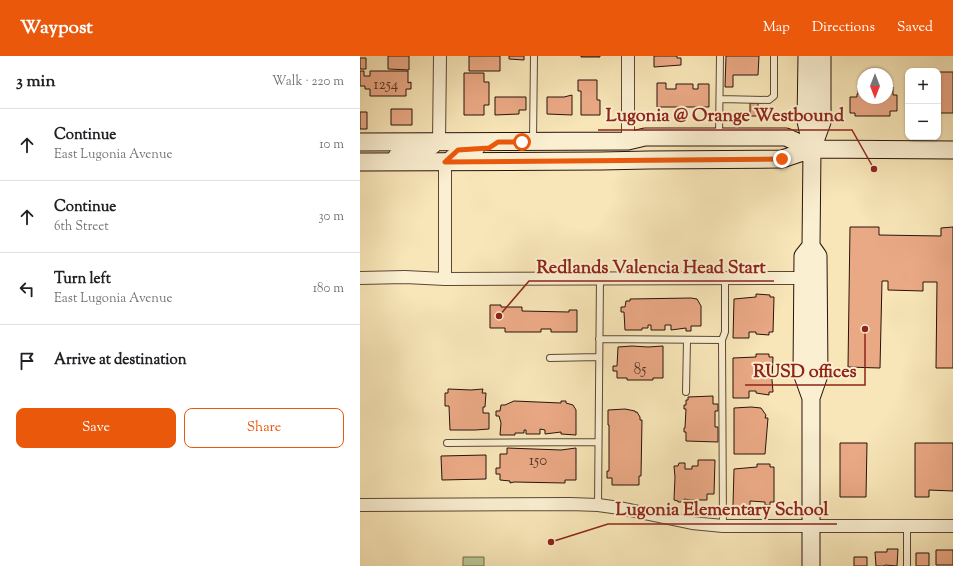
<!DOCTYPE html>
<meta charset="utf-8">
<style>
body{margin:0;font-family:"Sorts Mill Goudy",serif;background:#f6f6f6;color:#202124}
.controls{position:absolute;right:12px;top:12px;display:grid;overflow:hidden;border-radius:8px;box-shadow:0 1px 3px #0004}
.controls button{width:36px;height:36px;display:grid;place-items:center;padding:0;border:0;border-bottom:1px solid #e0e0e0;background:#fff;color:#202124;font:20px sans-serif}
.compass{position:absolute;left:497px;top:12px;width:36px;height:36px;border-radius:50%;background:#fff;box-shadow:0 1px 3px #0004;rotate:180deg}
.stop{position:absolute;width:12px;height:12px;margin:-9px;border:3px solid #ea580c;border-radius:50%;background:#fff}
.stop.end{background:#ea580c;border-color:#fff;box-shadow:0 1px 4px #0008}
.list{margin:0;padding:0;list-style:none}
h2{display:flex;justify-content:space-between;align-items:center;height:52px;margin:0;padding:0 16px;font-size:17px}
h2 small{font-size:13px;font-weight:400;color:#757577}
.list li{display:grid;grid-template-columns:26px 1fr auto;gap:12px;align-items:center;box-sizing:border-box;height:72px;padding:0 16px;border-top:1px solid #e0e0e0}
.list b{display:block;font-size:15px;white-space:nowrap}
.list p{margin:0;font-size:13px;white-space:nowrap;color:#757577}
.list em{font-size:13px;font-style:normal;color:#757577}
.actions{display:flex;gap:8px;padding:12px 16px}
.actions a{flex:1;padding:9px 0;border:1px solid #ea580c;border-radius:8px;text-align:center;font-size:14px;color:#ea580c}
.actions .main{background:#ea580c;color:#fff}
.icon{flex:none;width:22px;height:22px;fill:none;stroke:currentColor;stroke-width:2;stroke-linecap:round;stroke-linejoin:round}
.map{position:relative;flex:none;width:593px;height:510px;overflow:hidden}
header{display:flex;align-items:center;gap:24px;box-sizing:border-box;height:56px;padding:0 20px;background:#ea580c;color:#fff}
header strong{font-size:19px}
nav{display:flex;gap:22px;margin-inline-start:auto;font-size:14px}
main{display:flex}
aside{flex:1;background:#fff}
.map>svg:first-child{display:block}
.green{fill:#b9c692;stroke:#706c4e}
.building{fill:#eaa985;stroke:#28130a}
.lines{fill:none;stroke-linecap:round;stroke-linejoin:round}
.lane-casing{stroke:#5c4836;stroke-width:8}
.street-casing{stroke:#5c4836;stroke-width:14}
.secondary-casing{stroke:#28130a;stroke-width:19}
.lane{stroke:#faefd1;stroke-width:6}
.street{stroke:#faefd1;stroke-width:12}
.secondary{stroke:#faefd1;stroke-width:17}
.route{stroke:#ea580c;stroke-width:5}
.labels{text-anchor:middle;stroke-width:4;stroke-linejoin:round;paint-order:stroke}
.number-label{font-size:15px;fill:#583829}
.leader{fill:none;stroke:#8f2418;stroke-width:1.5}
.callout-dot{fill:#8f2418;stroke:#faefd1;stroke-width:1.5}
.callout-label{font-size:18px;text-anchor:middle;font-weight:bold;fill:#8f2418;stroke:#faefd1;stroke-width:4;stroke-linejoin:round;paint-order:stroke}
</style>
<header>
<strong>Waypost</strong>
<nav><a>Map</a><a>Directions</a><a>Saved</a></nav>
</header>
<main>
<aside>
<h2>3 min<small>Walk · 220 m</small></h2>
<ul class="list">
<li><svg class="icon" aria-label="ahead" viewBox="0 0 24 24"><path d="M12 20V5M6 11l6-6 6 6"/></svg><div><b>Continue</b><p>East Lugonia Avenue</p></div><em>10 m</em></li>
<li><svg class="icon" aria-label="ahead" viewBox="0 0 24 24"><path d="M12 20V5M6 11l6-6 6 6"/></svg><div><b>Continue</b><p>6th Street</p></div><em>30 m</em></li>
<li><svg class="icon" aria-label="left" viewBox="0 0 24 24"><path d="M17 20v-9H6M10 6l-5 5 5 5"/></svg><div><b>Turn left</b><p>East Lugonia Avenue</p></div><em>180 m</em></li>
<li><svg class="icon" aria-label="arrive" viewBox="0 0 24 24"><path d="M6 21V4h12l-3 4 3 4H6"/></svg><div><b>Arrive at destination</b></div></li>
</ul>
<div class="actions"><a class="main">Save</a><a>Share</a></div>
</aside>
<div class="map">
<svg width="593" height="510" viewBox="0 0 593 510">
<rect width="100%" height="100%" fill="#f8e6b8"/>
<filter id="stains"><feTurbulence type="fractalNoise" baseFrequency=".005" numOctaves="4"/><feColorMatrix values="0 0 0 0 .2 0 0 0 0 .09 0 0 0 0 .02 0 0 0 .5 -.17"/></filter>
<radialGradient id="worn" r=".72"><stop offset=".6" stop-color="#630" stop-opacity="0"/><stop offset="1" stop-color="#630" stop-opacity=".3"/></radialGradient>
<!-- green -->
<path class="green" d="M103 501H124V510H103Z"/>
<!-- building -->
<path class="building" d="M28 0H49V14L28 13Z
M109 0H140V15H109Z
M149 0H164V4L149 3Z
M221 0H240V1H221Z
M294 0H317V2H321V9L294 11Z
M366 0H399L398 19H373V31H365Z
M0 2H6V13H0Z
M0 15H4V20H10V15H48V27L51 26V33H46V40H10V33H5V30H0Z
M578 16H593V57H578Z
M104 17H124V26H129V49H124V59H104Z
M218 24H237V44H240V59H221V35H218Z
M498 26H503V42H527V31H533V39H537V55H530V60H495V57H490V41H497V38H498Z
M297 27H306V33H316V28H333V33H338V28H349V51H297Z
M212 39V59L187 58V41H204Z
M135 41H166V54H159V58L135 59Z
M390 47H398V60H390Z
M31 53H52V69H31Z
M0 56H7V73H0Z
M490 171H519V179L581 180V172L593 171V312H576L577 226H563V235L528 234V225H522L520 312 488 311Z
M396 238 410 239V241H414L413 276H409V279L396 278V276H389V282H373L374 243 396 241Z
M331 242 337 243 341 250V270H331V275H326V272L311 274V269H305V274H291V269H288V272H282V274H265L264 256H261V251H265L266 245H270V243Z
M130 249H141V251H162V255L209 256V254H217V276H191V273H181V276H145V272H130Z
M272 290 288 291 303 290V322H293V324H267V322H257V315H253V310H257L258 291Z
M396 298H409V301H413L412 324 413 336H409V339L396 337V335H389V342H373V302L396 301Z
M88 333 111 334 123 333 122 337H126L125 351H123V357H129V373L115 374H90L89 350H85V337H88Z
M353 340V348H358V355H355V371H358V386L326 385V376H324V372H325L326 353H324V349H326V344H328V341Z
M154 345 201 347V345H206V347L213 349 216 354V379L201 378V376L185 378V374L180 373V378H166V374H164V377H155V379H140L141 367 139 360H136V355H140L141 349H145Z
M391 351 401 352 406 359 405 362H408L405 398H374V352Z
M265 353 275 355V356H277L280 361V364H282L281 420H279V429H252V422H247V415H249V369H248V354Z
M480 387H507L506 441H480Z
M555 387H593V435L569 434V441H555Z
M147 392 201 394 216 392V424H205V427L154 426 150 427V425L140 424V418H136V412H140V398H147Z
M126 399V423L82 424 81 400Z
M338 404H355L354 438H347V444H331L324 443V446H318V445L314 444 315 421 314 410H318L319 407H325V413H332V410H338Z
M397 408H410V411H414V446H410V449H405V446L390 445V452H374L373 449 374 413 397 411Z
M527 493H538L537 510 525 509 524 510H516L515 496H527Z
M576 494H593V509H576Z
M556 497H569V510H556Z
M494 501H507V510H494Z"/>
<g class="lines">
<defs>
<path id="lane" d="M360 43 409 44 414 40V0
M359 80 360 0
M173 84 174 0
M239 283 362 284 365 276V222
M362 284 363 470
M190 302 239 301
M326 336 327 284
M87 387 238 386
M238 449 240 222
M547 510V470"/>
<path id="street" d="M268 85V0
M31 106 35 99 40 95 73 92 79 86 80 0
M0 222 45 221 85 223 443 222
M85 223V106L98 94 118 93
M0 449 210 448 238 449 260 452 332 467 363 470H593"/>
<path id="secondary" d="M447 0 446 65 452 93 451 190 458 200 459 319 451 342
M0 86 268 85 285 81H426L452 93
M452 93 462 66V0
M0 106 241 105 289 104 422 103 452 93 593 94
M451 510V342L442 317 443 200 451 190"/>
</defs>
<!-- lane casing -->
<use href="#lane" class="lane-casing"/>
<!-- street casing -->
<use href="#street" class="street-casing"/>
<!-- secondary casing -->
<use href="#secondary" class="secondary-casing"/>
<!-- lane -->
<use href="#lane" class="lane"/>
<!-- street -->
<use href="#street" class="street"/>
<!-- secondary -->
<use href="#secondary" class="secondary"/>
</g>
<g class="lines">
<!-- route -->
<path class="route" d="M162 86H138L129 92 98 94 85 106 422 103"/>
</g>
<g class="labels">
<!-- number labels -->
<g class="number-label">
<text x="26" y="33">1254</text>
<text x="280" y="318">85</text>
<text x="178" y="409">150</text>
</g>
</g>
<!-- callouts -->
<path class="leader" d="M514 113L492 74H238M139 260L169 225H414M505 273L505 329H385M191 486L248 468H477"/>
<g class="callout-dot">
<circle cx="514" cy="113" r="4"/>
<circle cx="139" cy="260" r="4"/>
<circle cx="505" cy="273" r="4"/>
<circle cx="191" cy="486" r="4"/>
</g>
<g class="callout-label">
<text x="365" y="65">Lugonia @ Orange Westbound</text>
<text x="291" y="217">Redlands Valencia Head Start</text>
<text x="445" y="321">RUSD offices</text>
<text x="362" y="459">Lugonia Elementary School</text>
</g>
<rect width="100%" height="100%" filter="url(#stains)"/>
<rect width="100%" height="100%" fill="url(#worn)"/>
</svg>
<div class="controls">
<button>+</button>
<button>−</button>
</div>
<svg class="compass" viewBox="-18 -18 36 36"><path d="M0-13l5 13h-10z" fill="#e53935"/><path d="M0 13l5-13h-10z" fill="#757577"/></svg>
<div class="stop" style="left:162px;top:86px"></div>
<div class="stop end" style="left:422px;top:103px"></div>
</div>
</main>
